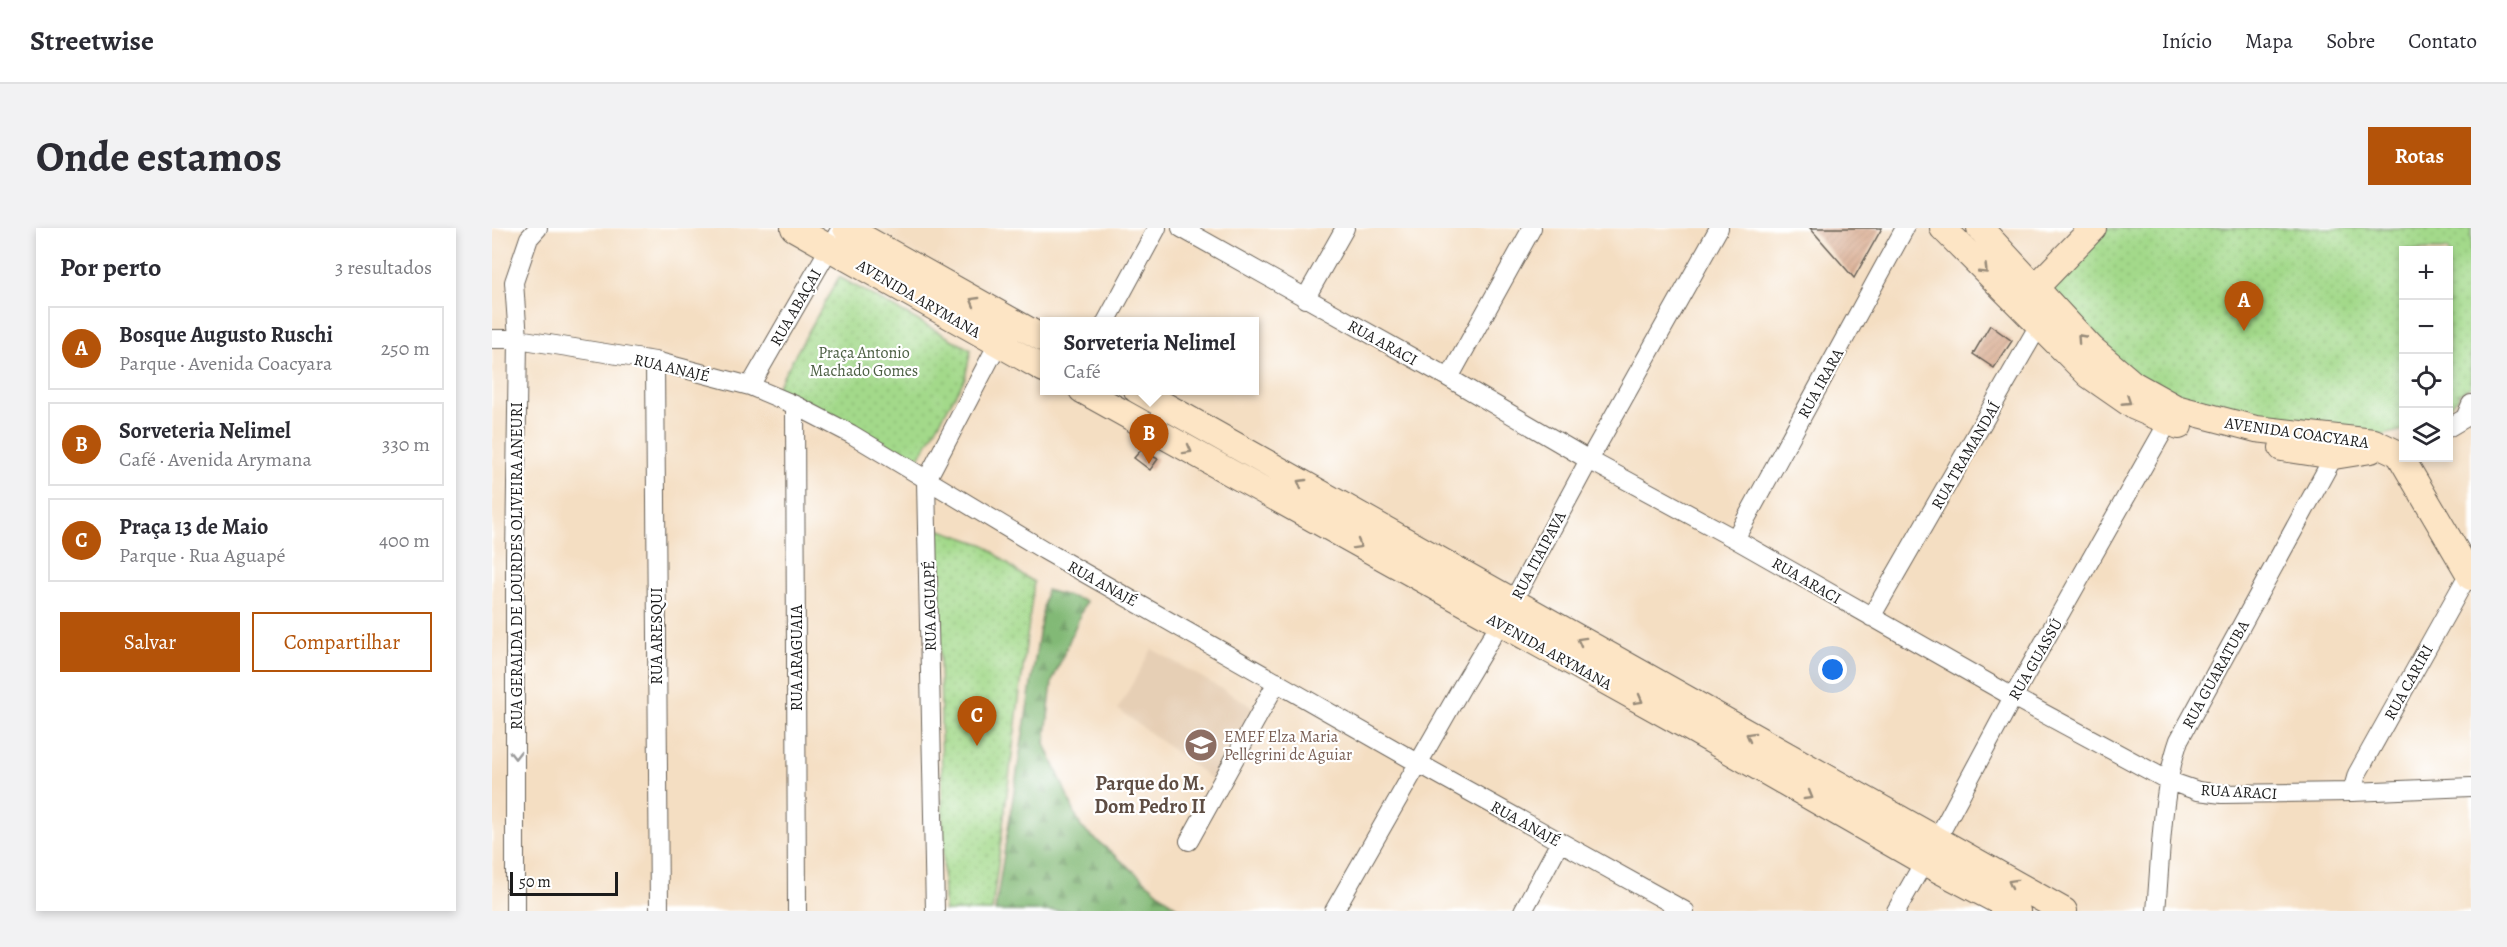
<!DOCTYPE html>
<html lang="pt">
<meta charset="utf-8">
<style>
body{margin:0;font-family:Alegreya,serif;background:#f2f2f3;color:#2b2b33}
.controls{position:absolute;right:18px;top:18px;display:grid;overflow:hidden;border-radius:0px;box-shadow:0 3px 9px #0003}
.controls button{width:54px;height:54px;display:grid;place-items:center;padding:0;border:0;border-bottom:2px solid #e1e1e2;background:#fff;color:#2b2b33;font:30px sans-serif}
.scale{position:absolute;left:18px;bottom:15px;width:108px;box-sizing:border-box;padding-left:6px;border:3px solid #1c1c1c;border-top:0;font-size:16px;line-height:21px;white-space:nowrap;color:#1c1c1c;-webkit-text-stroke:4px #fff;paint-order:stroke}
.you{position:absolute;left:1341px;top:442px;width:21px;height:21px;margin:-15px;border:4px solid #fff;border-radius:50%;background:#1a73e8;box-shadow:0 0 0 9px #1a73e833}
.badge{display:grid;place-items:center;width:39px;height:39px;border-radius:50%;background:#b45309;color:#fff;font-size:20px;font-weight:700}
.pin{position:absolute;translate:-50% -50px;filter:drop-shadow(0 2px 3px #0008)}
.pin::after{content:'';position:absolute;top:32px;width:21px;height:18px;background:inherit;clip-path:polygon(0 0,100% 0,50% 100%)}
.popup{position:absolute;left:548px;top:89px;width:219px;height:78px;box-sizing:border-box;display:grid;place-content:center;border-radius:0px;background:#fff;filter:drop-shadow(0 2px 4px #0005);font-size:20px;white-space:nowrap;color:#7c7c81}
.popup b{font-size:22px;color:#2b2b33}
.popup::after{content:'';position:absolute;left:50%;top:100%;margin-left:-12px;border:12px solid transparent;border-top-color:#fff}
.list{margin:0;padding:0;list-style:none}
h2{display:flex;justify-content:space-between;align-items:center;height:78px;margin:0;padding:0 24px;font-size:26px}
h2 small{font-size:20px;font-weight:400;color:#7c7c81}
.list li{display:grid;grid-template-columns:39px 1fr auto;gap:18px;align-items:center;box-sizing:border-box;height:84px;margin:0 12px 12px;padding:0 12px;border:2px solid #e1e1e2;border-radius:0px}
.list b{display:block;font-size:22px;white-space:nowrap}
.list p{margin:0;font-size:20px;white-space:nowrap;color:#7c7c81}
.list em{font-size:20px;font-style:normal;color:#7c7c81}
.actions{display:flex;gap:12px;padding:18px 24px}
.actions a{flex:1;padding:14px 0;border:2px solid #b45309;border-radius:0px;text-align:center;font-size:21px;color:#b45309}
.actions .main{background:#b45309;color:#fff}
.icon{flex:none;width:33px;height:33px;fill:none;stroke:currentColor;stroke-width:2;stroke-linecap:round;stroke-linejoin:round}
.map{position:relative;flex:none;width:1979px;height:683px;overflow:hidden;border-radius:0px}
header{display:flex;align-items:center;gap:36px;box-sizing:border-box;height:84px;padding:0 30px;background:#fff;border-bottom:2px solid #e1e1e2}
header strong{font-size:28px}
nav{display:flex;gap:33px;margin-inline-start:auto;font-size:21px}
.intro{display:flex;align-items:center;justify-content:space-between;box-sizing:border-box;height:144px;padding:0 36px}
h1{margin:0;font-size:42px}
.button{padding:15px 27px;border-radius:0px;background:#b45309;color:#fff;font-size:21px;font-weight:700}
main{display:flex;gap:36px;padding:0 36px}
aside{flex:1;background:#fff;border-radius:0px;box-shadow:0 3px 9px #0003}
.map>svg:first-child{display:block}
.built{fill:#e6cfb5}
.forest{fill:url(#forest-firs);stroke:#4f6a49;stroke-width:1.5}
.park{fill:url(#park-dots);stroke:#607a53;stroke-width:1.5}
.building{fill:url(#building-hatch)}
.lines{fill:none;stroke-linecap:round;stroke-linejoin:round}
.street-casing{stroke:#686056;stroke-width:20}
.secondary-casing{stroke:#686056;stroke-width:28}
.street{stroke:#fff;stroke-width:18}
.secondary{stroke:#fde5c5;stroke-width:26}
.oneway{stroke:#988b79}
.oneway2{stroke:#999}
.labels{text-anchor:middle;stroke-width:4.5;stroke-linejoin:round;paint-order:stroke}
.street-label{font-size:16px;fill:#1c1c1c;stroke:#fff}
.park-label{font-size:16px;fill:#4b5e42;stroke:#fff}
.education-label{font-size:16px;fill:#785e54;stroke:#fff;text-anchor:start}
.quarter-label{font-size:20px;font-weight:bold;fill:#5e4d43;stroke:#fff}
</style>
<header>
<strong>Streetwise</strong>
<nav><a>Início</a><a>Mapa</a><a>Sobre</a><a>Contato</a></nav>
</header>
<div class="intro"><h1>Onde estamos</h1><a class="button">Rotas</a></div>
<main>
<aside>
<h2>Por perto<small>3 resultados</small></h2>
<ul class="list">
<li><span class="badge">A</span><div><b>Bosque Augusto Ruschi</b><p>Parque · Avenida Coacyara</p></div><em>250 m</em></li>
<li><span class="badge">B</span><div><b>Sorveteria Nelimel</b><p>Café · Avenida Arymana</p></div><em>330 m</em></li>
<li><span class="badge">C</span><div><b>Praça 13 de Maio</b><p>Parque · Rua Aguapé</p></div><em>400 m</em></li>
</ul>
<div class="actions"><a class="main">Salvar</a><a>Compartilhar</a></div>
</aside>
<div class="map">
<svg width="1979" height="683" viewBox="0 0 1979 683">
<defs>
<pattern id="forest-firs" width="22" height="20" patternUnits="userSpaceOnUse" patternTransform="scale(1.5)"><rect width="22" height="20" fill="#82b976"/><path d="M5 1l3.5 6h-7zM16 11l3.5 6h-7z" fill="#709e66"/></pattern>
<pattern id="park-dots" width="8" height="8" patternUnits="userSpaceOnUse" patternTransform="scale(1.5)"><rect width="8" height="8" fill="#a3d98a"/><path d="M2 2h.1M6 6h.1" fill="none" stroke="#8cba76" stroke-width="1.8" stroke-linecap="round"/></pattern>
<pattern id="building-hatch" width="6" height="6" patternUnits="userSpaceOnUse" patternTransform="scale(1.5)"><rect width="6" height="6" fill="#d8a98c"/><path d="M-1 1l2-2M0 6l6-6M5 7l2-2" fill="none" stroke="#b99178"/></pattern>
</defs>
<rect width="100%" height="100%" fill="#fff"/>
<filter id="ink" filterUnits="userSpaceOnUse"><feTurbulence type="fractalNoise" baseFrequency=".0167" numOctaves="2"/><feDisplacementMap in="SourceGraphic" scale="12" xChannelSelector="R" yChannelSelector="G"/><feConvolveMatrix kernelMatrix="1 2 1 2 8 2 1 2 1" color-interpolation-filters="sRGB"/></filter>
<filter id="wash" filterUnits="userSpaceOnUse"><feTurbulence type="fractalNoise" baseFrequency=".008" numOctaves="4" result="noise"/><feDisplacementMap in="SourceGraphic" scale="24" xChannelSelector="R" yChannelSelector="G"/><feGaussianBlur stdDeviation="1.35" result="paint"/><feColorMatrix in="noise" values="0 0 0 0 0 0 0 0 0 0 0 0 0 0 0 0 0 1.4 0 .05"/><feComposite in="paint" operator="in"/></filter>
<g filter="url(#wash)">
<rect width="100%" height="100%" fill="#f4dec2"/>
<!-- built -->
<path class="built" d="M660 421 767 482 722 553 626 481Z"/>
<!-- forest -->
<path class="forest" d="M554 362 594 373 560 454 553 516 589 599 689 683H503Z"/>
<!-- park -->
<path class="park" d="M1608 0H1979V159L1967 165 1966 170 1957 179 1956 22H1912L1911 202 1888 208 1800 197 1683 170 1638 146 1552 61Z
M347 49 479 122 473 150 423 237C379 208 335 179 284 161Z
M446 301 493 317 527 345 542 354 500 683H452Z"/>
<g id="blocks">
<!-- building -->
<path class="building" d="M1318 0H1390L1362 50Z
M1498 97 1520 113 1502 140 1481 126Z
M649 222 666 231 658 242 642 230Z"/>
</g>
</g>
<g filter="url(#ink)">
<use href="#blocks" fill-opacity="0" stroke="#686056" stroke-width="1.5"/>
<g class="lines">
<defs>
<path id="street" d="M689 0 957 150 1097 232 1243 311 1521 469 1677 553 1706 563 1730 566 1860 564 1979 559
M813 71 853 0
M614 94 665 0
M0 111H26L163 133 258 158 303 177 359 206 552 322 926 535 1193 683
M163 133 167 683
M957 150 1040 0
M258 158 349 0
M303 177 305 683
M1956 200 1973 190 1979 176
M1243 311 1413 0
M1379 389 1547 97
M1860 564 1865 546 1977 345
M697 613 785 454
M23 683V330L26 111 22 54 37 10 46 0
M443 683 434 253 512 104
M842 683 971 457 1020 375 1097 232 1227 0
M1031 683 1068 614
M1404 683 1444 613 1521 469 1682 184
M1664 683C1669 628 1669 564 1687 512L1842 228"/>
<path id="secondary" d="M302 0 552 141
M354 0 552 111
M1451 0 1597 147 1643 179 1687 198
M1488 0 1600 121 1641 156 1684 180 1764 201 1882 214 1907 226 1979 349
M1545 75 1544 59 1601 0
M590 162 1198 500 1432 634 1525 683
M645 162 1572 683
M1790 220 1842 228 1879 222"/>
</defs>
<!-- street casing -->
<use href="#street" class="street-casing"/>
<!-- secondary casing -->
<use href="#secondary" class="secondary-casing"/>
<!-- street -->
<use href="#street" class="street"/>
<!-- secondary -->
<use href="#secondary" class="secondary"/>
</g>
<!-- one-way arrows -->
<defs><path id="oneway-chevron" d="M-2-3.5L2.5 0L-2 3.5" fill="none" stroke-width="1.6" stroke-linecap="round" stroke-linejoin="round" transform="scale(1.5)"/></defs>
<g class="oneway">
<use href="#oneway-chevron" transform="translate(1492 42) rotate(45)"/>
<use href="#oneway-chevron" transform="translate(482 73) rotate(-150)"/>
<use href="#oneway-chevron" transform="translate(1589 110) rotate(-132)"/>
<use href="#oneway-chevron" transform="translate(1635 173) rotate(33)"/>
<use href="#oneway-chevron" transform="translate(696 222) rotate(29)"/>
<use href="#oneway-chevron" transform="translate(809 255) rotate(-150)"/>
<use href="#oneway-chevron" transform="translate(866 317) rotate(29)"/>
<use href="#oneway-chevron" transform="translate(1089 413) rotate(-151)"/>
<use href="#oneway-chevron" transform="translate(1147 472) rotate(29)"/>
<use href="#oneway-chevron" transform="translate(1258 508) rotate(-151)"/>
<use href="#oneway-chevron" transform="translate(1317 568) rotate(30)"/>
<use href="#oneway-chevron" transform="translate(1520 655) rotate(-151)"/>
</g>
<use class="oneway2" href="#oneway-chevron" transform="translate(23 527) rotate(90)"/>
</g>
<!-- icons -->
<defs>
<symbol id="school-disc" viewBox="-11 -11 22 22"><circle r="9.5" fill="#8d6e63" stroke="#fff"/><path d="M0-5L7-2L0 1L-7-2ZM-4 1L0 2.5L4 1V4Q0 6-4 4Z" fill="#fff"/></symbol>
</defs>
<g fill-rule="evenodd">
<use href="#school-disc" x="690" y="498" width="38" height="38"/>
</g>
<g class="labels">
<!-- street labels -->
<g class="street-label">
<text transform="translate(427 70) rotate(30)" y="6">AVENIDA ARYMANA</text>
<text transform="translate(303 79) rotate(-60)" y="6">RUA ABAÇAI</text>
<text transform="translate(891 114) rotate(29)" y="6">RUA ARACI</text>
<text transform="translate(180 139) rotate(13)" y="6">RUA ANAJÉ</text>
<text transform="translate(1328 155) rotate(-61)" y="6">RUA IRARA</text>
<text transform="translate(1805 204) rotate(8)" y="6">AVENIDA COACYARA</text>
<text transform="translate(1473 227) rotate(-60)" y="6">RUA TRAMANDAÍ</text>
<text transform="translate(1046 327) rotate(-62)" y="6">RUA ITAIPAVA</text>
<text transform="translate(24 338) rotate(-90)" y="6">RUA GERALDA DE LOURDES OLIVEIRA ANEURI</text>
<text transform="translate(1315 352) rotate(30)" y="6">RUA ARACI</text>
<text transform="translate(611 355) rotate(29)" y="6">RUA ANAJÉ</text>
<text transform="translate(437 378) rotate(-91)" y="6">RUA AGUAPÉ</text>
<text transform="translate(164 408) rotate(-90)" y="6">RUA ARESQUI</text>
<text transform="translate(1058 423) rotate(29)" y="6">AVENIDA ARYMANA</text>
<text transform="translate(304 430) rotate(-90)" y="6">RUA ARAGUAIA</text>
<text transform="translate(1543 431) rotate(-60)" y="6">RUA GUASSÚ</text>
<text transform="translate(1723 446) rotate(-61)" y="6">RUA GUARATUBA</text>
<text transform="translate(1916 454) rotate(-61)" y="6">RUA CARIRI</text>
<text transform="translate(1747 563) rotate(3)" y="6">RUA ARACI</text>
<text transform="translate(1034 595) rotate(29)" y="6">RUA ANAJÉ</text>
</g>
<!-- park labels -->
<g class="park-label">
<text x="372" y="130">Praça Antonio<tspan x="372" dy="18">Machado Gomes</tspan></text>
</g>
<!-- education labels -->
<g class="education-label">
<text x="732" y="514">EMEF Elza Maria<tspan x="732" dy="18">Pellegrini de Aguiar</tspan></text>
</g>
<!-- quarter labels -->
<g class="quarter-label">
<text x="658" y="562">Parque do M.<tspan x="658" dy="23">Dom Pedro II</tspan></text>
</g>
</g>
</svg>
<div class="controls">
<button>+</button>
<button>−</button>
<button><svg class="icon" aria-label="locate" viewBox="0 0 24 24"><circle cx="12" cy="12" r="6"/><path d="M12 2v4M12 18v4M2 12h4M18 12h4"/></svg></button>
<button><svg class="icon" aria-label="layers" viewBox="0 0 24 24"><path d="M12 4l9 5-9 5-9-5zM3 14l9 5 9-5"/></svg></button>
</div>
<div class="scale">50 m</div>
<div class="you"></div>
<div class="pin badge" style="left:1752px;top:103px">A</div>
<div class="pin badge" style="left:657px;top:236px">B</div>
<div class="popup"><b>Sorveteria Nelimel</b>Café</div>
<div class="pin badge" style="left:485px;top:518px">C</div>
</div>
</main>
